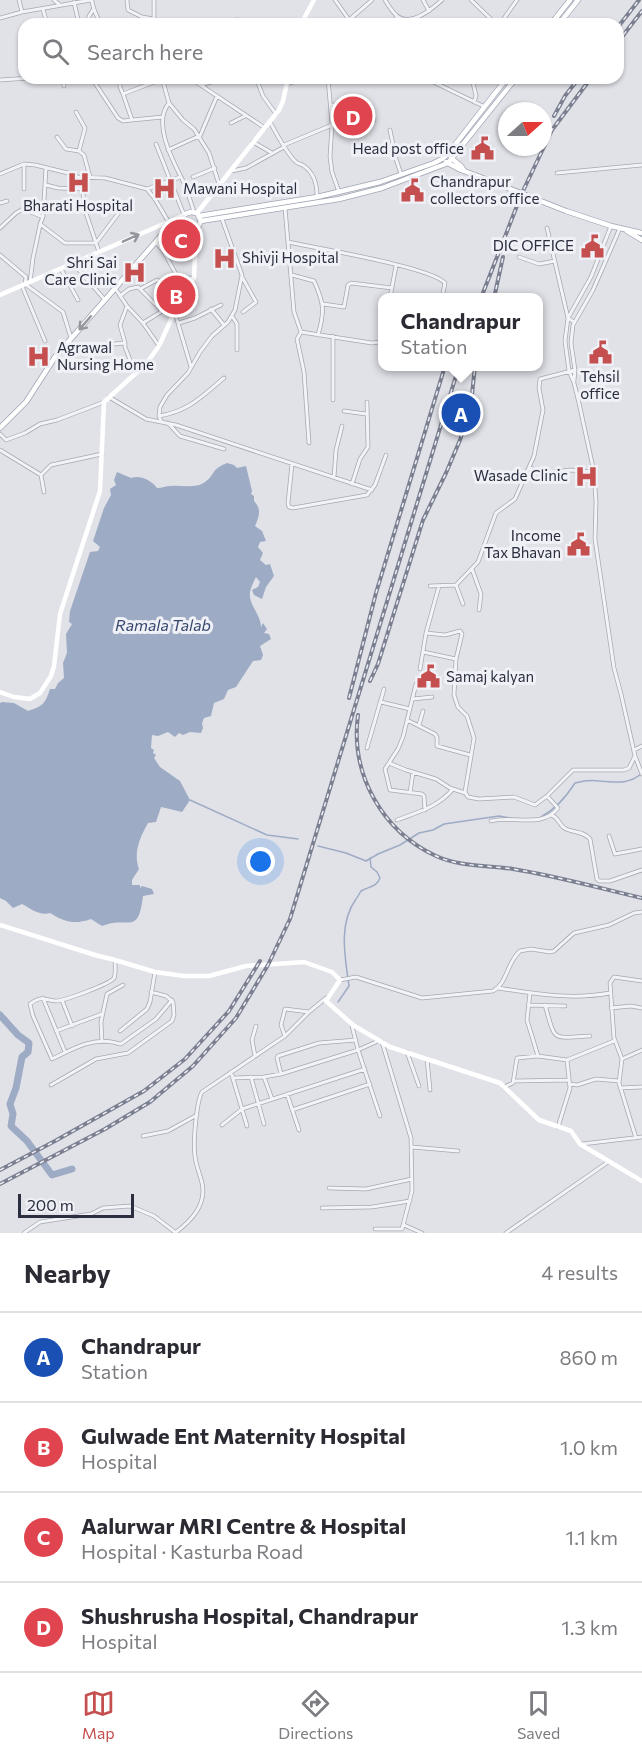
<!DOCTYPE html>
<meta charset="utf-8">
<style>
body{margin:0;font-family:Commissioner,sans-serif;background:#f2f2f3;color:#2b2b33}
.compass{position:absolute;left:498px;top:102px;width:54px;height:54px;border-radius:50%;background:#fff;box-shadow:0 2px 4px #0004;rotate:69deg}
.scale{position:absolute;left:18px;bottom:15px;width:116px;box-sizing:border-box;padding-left:6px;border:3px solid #2a2e3e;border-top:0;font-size:16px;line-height:21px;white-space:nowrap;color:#2a2e3e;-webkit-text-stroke:4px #eff1f6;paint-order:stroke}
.you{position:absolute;left:261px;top:862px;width:21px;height:21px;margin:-15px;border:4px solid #fff;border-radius:50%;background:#1a73e8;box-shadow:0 0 0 9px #1a73e833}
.badge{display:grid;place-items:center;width:39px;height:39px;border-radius:50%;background:#c44f4e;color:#fff;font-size:20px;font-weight:700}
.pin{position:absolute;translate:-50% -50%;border:3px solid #fff;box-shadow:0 2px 6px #0006}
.popup{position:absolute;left:378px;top:293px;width:165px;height:78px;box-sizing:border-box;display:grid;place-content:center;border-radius:12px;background:#fff;filter:drop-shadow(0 2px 4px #0005);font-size:20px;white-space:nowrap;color:#7c7c81}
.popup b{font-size:22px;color:#2b2b33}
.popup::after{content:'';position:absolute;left:50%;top:100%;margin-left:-12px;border:12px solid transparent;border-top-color:#fff}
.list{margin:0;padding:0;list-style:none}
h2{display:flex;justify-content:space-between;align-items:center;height:78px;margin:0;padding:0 24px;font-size:26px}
h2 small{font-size:20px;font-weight:400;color:#7c7c81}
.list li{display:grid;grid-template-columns:39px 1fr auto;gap:18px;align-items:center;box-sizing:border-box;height:90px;padding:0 24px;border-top:2px solid #e1e1e2}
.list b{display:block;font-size:22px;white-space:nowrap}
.list p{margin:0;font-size:20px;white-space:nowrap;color:#7c7c81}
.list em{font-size:20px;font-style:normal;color:#7c7c81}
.icon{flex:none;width:33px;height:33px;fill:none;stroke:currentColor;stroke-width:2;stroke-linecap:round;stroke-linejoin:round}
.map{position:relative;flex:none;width:642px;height:1233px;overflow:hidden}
.search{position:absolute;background:#fff;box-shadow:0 2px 4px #0004;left:18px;right:18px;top:18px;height:66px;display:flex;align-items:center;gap:15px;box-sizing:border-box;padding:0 21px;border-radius:18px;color:#7c7c81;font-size:22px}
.sheet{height:438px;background:#fff}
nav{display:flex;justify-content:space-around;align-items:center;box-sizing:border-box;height:84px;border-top:2px solid #e1e1e2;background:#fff;font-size:16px;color:#7c7c81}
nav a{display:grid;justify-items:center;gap:3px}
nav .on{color:#c44f4e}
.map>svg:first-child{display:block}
.water{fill:#9eabc5}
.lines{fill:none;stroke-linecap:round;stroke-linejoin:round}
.stream{stroke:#9eabc5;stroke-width:1.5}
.river{stroke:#9eabc5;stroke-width:7}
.street-casing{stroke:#a6a8b2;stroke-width:4.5}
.primary-casing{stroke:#a0a5b3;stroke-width:6}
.street{stroke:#f2f3f7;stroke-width:3}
.secondary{stroke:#fff;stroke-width:4.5}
.primary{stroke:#fff;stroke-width:4.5}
.rail-casing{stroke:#7b7f90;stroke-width:4}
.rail{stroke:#eff1f6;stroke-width:1.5;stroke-dasharray:4.5;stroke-linecap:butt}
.primary-bridge-casing{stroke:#a0a5b3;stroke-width:6;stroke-linecap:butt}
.primary-bridge{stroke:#fff;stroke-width:4.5}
.oneway{stroke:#94969e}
.labels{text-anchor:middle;stroke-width:6;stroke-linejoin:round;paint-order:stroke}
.poi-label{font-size:15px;fill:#2a2e3e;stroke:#eff1f6;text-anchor:end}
.water-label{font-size:16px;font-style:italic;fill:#37476f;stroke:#eff1f6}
</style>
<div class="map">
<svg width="642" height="1233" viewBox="0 0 642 1233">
<rect width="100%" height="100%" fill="#e0e2e8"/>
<!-- water -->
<path class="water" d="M227 463 234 465 237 468 246 466 252 491 251 494 254 496V501C262 509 259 517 255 526L262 531 266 541 260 542 258 547 263 553 260 560 266 565 270 564 274 576 266 587 262 599 254 595 252 590 258 587 260 582 256 577C254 581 251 587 250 592 248 604 261 615 261 627L263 623 267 629 264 633 269 634 271 639 260 646 263 655 261 660 253 661 236 687 228 690 224 699 214 703 211 716 204 718 202 723 203 728 201 733 190 732 183 735 179 733 175 737 168 732 158 736 152 735 151 748 154 750 153 753 156 755 154 758 160 767 180 781 190 800 182 812 161 807 156 822 148 823C140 837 133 853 139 869L132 880V885H140V888L142 886 152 889 154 894 143 896C138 937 129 915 102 926L91 919C74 925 65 922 50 913 40 916 31 909 22 904L13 908 6 901 0 898V703L2 702 14 703 28 711C43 706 45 704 50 689H55L58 683 64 678 63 663 67 653 66 634 72 624 69 622 70 611 90 552 98 551 100 547 93 541 104 508 111 495 110 489 116 485 114 480 117 472 131 478C140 475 151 480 157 488 162 488 166 486 171 486 182 485 195 489 205 482 215 475 211 469 227 463Z"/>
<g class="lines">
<!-- stream -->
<path class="stream" d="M190 800 267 835 298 839
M541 817C556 809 566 797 575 783 583 781 591 780 599 781 615 782 628 785 641 774
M318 846 346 853 366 861 378 854 400 845 419 833 433 830 444 824 499 816 510 818
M338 1002 349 986C345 957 338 924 356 899 357 898 361 891 361 891 369 886 376 888 380 878L377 872 371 867 370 858"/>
<!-- river -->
<path class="river" d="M0 1015 18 1035 29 1043 28 1052 22 1057 16 1088 10 1104 13 1114 11 1126 27 1141 52 1175 72 1169"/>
<defs>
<path id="street" d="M19 0 22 12
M54 0 60 5
M127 0 128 10 142 17 154 19
M154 0V24
M335 0 352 24
M385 0C388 5 392 11 396 15 410 28 432 9 442 0
M423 0 429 11
M471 0 496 24
M92 1C93 10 97 15 100 24
M74 2 79 24
M43 9 47 24
M0 18 22 12 91 0
M349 20 372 0
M88 24 89 16 93 10
M206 24 236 20H239L240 24
M390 24 397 17
M500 24 517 0
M53 78 55 81H64
M63 78 64 86
M120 78V87L123 94 162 79
M162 78 169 103 183 120 194 129 209 153 219 184
M190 78 265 128
M256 78 263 96 276 114
M328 78 332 125 330 157 332 172 339 192
M425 78 483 106
M472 78 476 96 474 102
M0 80 30 78
M95 83 118 118 123 121 132 120
M286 84 308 78
M201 85 224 78
M123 94 132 120 163 117
M169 103C152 123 173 161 183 181 187 191 191 202 194 212
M331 105C349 104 360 110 374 120
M76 112 85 128 79 151
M270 122C276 133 287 154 296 162 298 164 302 164 304 166 314 173 317 185 317 196
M231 123 245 116
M390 130 396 159 401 174
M200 136 217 96
M57 137 66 149 79 151 84 155 90 177
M253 142 272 153
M156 144 184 215
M284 145 332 125
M168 150 199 136
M24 164V189
M46 168 43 217 40 224 65 243H96L124 206
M232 171 246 168 284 147
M557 173 642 165
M0 174 24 164 35 165 72 174 78 177 105 178 147 189 155 199 168 221
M86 177V189L83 193 84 207 99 252
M193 177 215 168
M46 185 58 188 86 189
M147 189 180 177
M0 203 7 201
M285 208 294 312 301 332 372 343 380 342 383 320
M611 226 591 277 568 318 565 341 569 371 574 383 579 403 594 472 596 502 595 539 614 668 621 694 635 756 642 774
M0 228 16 213 23 209 43 217
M547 228 568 318 574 322
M156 242 164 252 178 278H193
M288 242C315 248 431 267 445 283L442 298
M0 255 26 277 25 284 63 312 71 338
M519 257 539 264 555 261
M73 263 105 300
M61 269 78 300
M292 275 314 281C324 303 325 311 318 335
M242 277 256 302 243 312
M30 282 33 258 40 225
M22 286 45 341
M115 288 127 306 143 323 180 300
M140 289 162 311
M120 296 129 289 138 287 140 289 157 280 166 284 179 279
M390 298 396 266
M323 304 344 307 348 285 351 283 392 288
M127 306 120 325 125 343V347L135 373
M211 309 224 325
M175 313 191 367
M232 316 237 324V350
M143 323 159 346
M179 323 195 318 221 305
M301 332 297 339 304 372 309 443
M62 349 125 343
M574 381 575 370 571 343 573 325 593 290 620 228
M109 397 146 419 176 425 372 490
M333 400V336
M344 411 366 414
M159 416C189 411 201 397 224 378
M161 421 159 416 160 407 167 395 188 373 200 352 212 336 228 322 235 310 242 275 222 219
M168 423 180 436 224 449
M0 434 6 440 25 433 40 424 57 420 104 402
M0 450 41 475 44 492
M292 464 288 503 289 507 293 508 367 495 375 485 386 455
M529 468 547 473 570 470 594 472
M41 475 51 465 102 454
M334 477 336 450 342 426
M352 484 360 459 368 447 367 402
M472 569 481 594 479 610
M456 585 463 604
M430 586 456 585 478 562 496 513 515 499 534 456 543 410 539 388 540 379 575 370
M426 633 445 635 460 631 462 634 456 659 454 695 458 707 467 716 474 738 465 792 468 797 479 799 514 797 535 805 547 796 573 770H624L629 768 635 756
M423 652 456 659
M420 669 426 633 439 586
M416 684 403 737 398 749 385 769 390 790 422 794 424 796 425 810
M413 699 432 697
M381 702 410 709
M407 720 435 734 437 737V746L470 755
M419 725 423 711
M367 748 384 689
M634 750 642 746
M389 763 406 770 436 779 450 788 465 793
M410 793 413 772
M551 815C560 818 558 825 566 829 575 833 583 831 590 839L597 879 599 881H610L642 870
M397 820C418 812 438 807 453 789
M491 821C513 815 542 829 558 808L547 796
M609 836 615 854 642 849
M115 960C115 964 116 974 114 978 110 984 64 1001 56 1001 43 1000 42 995 30 1004L33 1016 52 1059C71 1050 90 1038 112 1042 115 1042 117 1044 121 1044L156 1019 172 1000
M340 980 356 977 422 998 493 991C507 984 507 962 520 951L531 949 550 952 554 951 574 933 609 925 634 913 642 912
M498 988C535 994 573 1000 610 993
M530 993 527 1020 538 1056
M43 998 65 1052
M62 1000 72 1026
M528 1005 565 1006
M545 1005C556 1043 551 1038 590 1036
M611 1008 631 1006 642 1008
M352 1026 358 1050 380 1116
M56 1031 102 1014
M120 1031 147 1009 150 1002 155 972
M285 1036 281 1025 285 1009 309 1012
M102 1042 101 1022 107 994 123 985
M407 1052 419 1086
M255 1056 252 1040 256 1026
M427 1059 430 1090
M622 1059 642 1050
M567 1060 614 1041
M231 1072 247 1126
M281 1074 277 1058 278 1056 319 1043 356 1040
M251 1077 264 1124
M264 1077 272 1099
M233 1078 264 1077 281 1074 358 1050 378 1041
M514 1081 569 1080
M569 1084 577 1085 596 1079 619 1081
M51 1085 96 1059 128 1053 172 1021 174 1015 173 1002 166 996 151 992
M504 1087 513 1083 517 1058 538 1056 567 1060 570 1088 558 1127
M620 1088 642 1087
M287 1094 299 1130
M292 1110 370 1084
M222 1125 242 1109 365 1069
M143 1136 168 1131 197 1115
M636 1138 619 1083 622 1059 614 1038 610 983 614 977 642 981
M582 1144 642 1137
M412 1147 458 1151
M329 1188 366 1189 412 1179
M322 1208 372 1207 410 1201
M404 1225 422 1233
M375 1229H402L412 1191 411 1138 382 1042
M24 1233 40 1222 91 1214 103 1208 130 1206 154 1216 176 1233
M175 1233C191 1221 207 1205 202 1183 200 1174 196 1166 195 1156 193 1144 196 1103 202 1092L285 1036 309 1012 326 998
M506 1233 608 1162"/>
<path id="primary" d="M551 24 570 0
M559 24 578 0
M451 158 461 166 464 171
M446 162 461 170 475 175
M566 211 611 226 642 233
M199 216 317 197 380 182 434 163 442 159 447 155 507 78
M201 221 339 199 382 188 448 163 516 78
M627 231 642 240
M0 428 26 402 55 357 166 230 182 220 185 214 191 212 197 213 201 221 197 229 192 231 184 227 182 220"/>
</defs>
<!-- street casing -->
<use href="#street" class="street-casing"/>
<!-- primary casing -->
<use href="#primary" class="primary-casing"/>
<!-- street -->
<use href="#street" class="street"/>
<!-- secondary -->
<path class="secondary" d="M301 24 314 0
M197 213 279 110 283 101 288 78
M0 295 184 215
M0 692 14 697 30 699 40 693 51 676 54 666 60 614 100 491 104 402 146 364 159 346 175 311 194 278 195 254 189 230
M0 925 95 955 115 960 155 972 184 976H209L246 966 304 962 332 972 340 980 326 1001 353 1025 390 1047 500 1083 539 1120 571 1131 580 1144 642 1181"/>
<!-- primary -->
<use href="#primary" class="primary"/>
<defs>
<path id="rail" d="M618 27 639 0
M618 42 642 11
M554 116 565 96 579 78
M481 298 522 193 552 130 591 78
M494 298 503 257
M370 681 378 664 423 520 446 473 460 440 471 404 475 366
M349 698 376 593 445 366
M358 715C350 774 382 831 436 856 460 867 487 865 513 869 556 876 599 888 642 898
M0 1170 55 1141 144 1091 185 1059 229 1011 260 961
M0 1184 105 1129 150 1102 193 1066 236 1018 268 965 290 919 459 366"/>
</defs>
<!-- rail casing -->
<use href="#rail" class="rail-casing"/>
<!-- rail -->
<use href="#rail" class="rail"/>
<defs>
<path id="primary-bridge" d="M475 175 566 211"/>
</defs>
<!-- primary-bridge casing -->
<use href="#primary-bridge" class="primary-bridge-casing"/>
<!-- primary-bridge -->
<use href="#primary-bridge" class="primary-bridge"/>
</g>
<!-- one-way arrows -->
<defs><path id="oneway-shaft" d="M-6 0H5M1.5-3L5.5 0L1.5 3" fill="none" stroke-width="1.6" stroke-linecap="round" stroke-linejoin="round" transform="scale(1.5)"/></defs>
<g class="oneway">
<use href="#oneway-shaft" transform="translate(131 238) rotate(-24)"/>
<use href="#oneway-shaft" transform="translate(85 323) rotate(131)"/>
</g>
<!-- icons -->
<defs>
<symbol id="civic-bare" viewBox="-9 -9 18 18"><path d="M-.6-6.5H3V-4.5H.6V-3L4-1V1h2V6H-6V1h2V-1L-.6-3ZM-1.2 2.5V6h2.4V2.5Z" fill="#c44f4e" stroke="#eff1f6" stroke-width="2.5" paint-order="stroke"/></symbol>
<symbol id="hospital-bare" viewBox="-9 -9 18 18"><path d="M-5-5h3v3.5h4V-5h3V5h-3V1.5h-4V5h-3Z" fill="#c44f4e" stroke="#eff1f6" stroke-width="2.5" paint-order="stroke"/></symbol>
</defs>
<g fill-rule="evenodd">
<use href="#civic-bare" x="466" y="132" width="33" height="33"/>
<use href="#hospital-bare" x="62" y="166" width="33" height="33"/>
<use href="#hospital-bare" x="148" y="172" width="33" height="33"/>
<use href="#civic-bare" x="396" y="174" width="33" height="33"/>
<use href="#civic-bare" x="576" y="230" width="33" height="33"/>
<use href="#hospital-bare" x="208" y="242" width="33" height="33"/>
<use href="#hospital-bare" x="118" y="256" width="33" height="33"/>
<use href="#civic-bare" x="584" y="336" width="33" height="33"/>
<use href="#hospital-bare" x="22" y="340" width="33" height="33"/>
<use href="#hospital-bare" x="570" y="460" width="33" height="33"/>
<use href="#civic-bare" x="562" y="528" width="33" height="33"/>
<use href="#civic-bare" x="412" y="660" width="33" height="33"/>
</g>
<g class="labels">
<!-- poi labels -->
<g class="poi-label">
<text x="464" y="154">Head post office</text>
<text x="430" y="187" text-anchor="start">Chandrapur<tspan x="430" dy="17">collectors office</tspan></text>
<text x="183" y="194" text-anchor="start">Mawani Hospital</text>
<text x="78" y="211" text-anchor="middle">Bharati Hospital</text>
<text x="574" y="251">DIC OFFICE</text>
<text x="242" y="263" text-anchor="start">Shivji Hospital</text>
<text x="117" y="268">Shri Sai<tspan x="117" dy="17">Care Clinic</tspan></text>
<text x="57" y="353" text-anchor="start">Agrawal<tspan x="57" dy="17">Nursing Home</tspan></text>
<text x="600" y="382" text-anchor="middle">Tehsil<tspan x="600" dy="17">office</tspan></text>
<text x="568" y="481">Wasade Clinic</text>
<text x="561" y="541">Income<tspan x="561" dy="17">Tax Bhavan</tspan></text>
<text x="446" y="682" text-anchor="start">Samaj kalyan</text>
</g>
<!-- water labels -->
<g class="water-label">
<text x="163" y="631">Ramala Talab</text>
</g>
</g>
</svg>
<svg class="compass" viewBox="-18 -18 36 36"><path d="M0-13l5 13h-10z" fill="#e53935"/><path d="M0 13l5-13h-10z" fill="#7c7c81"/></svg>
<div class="scale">200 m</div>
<div class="you"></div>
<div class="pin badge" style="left:461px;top:413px;background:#1a4fb4">A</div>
<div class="popup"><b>Chandrapur</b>Station</div>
<div class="pin badge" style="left:176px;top:295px;background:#e0444e">B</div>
<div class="pin badge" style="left:181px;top:239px;background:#e0444e">C</div>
<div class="pin badge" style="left:353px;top:116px;background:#e0444e">D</div>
<div class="search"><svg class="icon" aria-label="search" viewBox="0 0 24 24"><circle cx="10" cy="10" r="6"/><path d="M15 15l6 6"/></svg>Search here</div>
</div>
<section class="sheet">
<h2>Nearby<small>4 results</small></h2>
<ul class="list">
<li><span class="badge" style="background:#1a4fb4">A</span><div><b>Chandrapur</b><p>Station</p></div><em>860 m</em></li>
<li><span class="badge" style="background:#e0444e">B</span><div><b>Gulwade Ent Maternity Hospital</b><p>Hospital</p></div><em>1.0 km</em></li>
<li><span class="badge" style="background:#e0444e">C</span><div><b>Aalurwar MRI Centre &amp; Hospital</b><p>Hospital · Kasturba Road</p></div><em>1.1 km</em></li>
<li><span class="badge" style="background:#e0444e">D</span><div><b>Shushrusha Hospital, Chandrapur</b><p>Hospital</p></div><em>1.3 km</em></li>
</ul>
</section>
<nav>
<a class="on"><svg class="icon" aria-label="map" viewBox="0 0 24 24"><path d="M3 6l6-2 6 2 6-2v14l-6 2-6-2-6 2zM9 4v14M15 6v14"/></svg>Map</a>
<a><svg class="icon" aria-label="directions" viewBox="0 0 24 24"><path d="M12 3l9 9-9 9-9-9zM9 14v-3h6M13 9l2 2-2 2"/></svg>Directions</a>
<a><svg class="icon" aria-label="saved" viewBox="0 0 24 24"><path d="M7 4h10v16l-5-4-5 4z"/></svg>Saved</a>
</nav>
